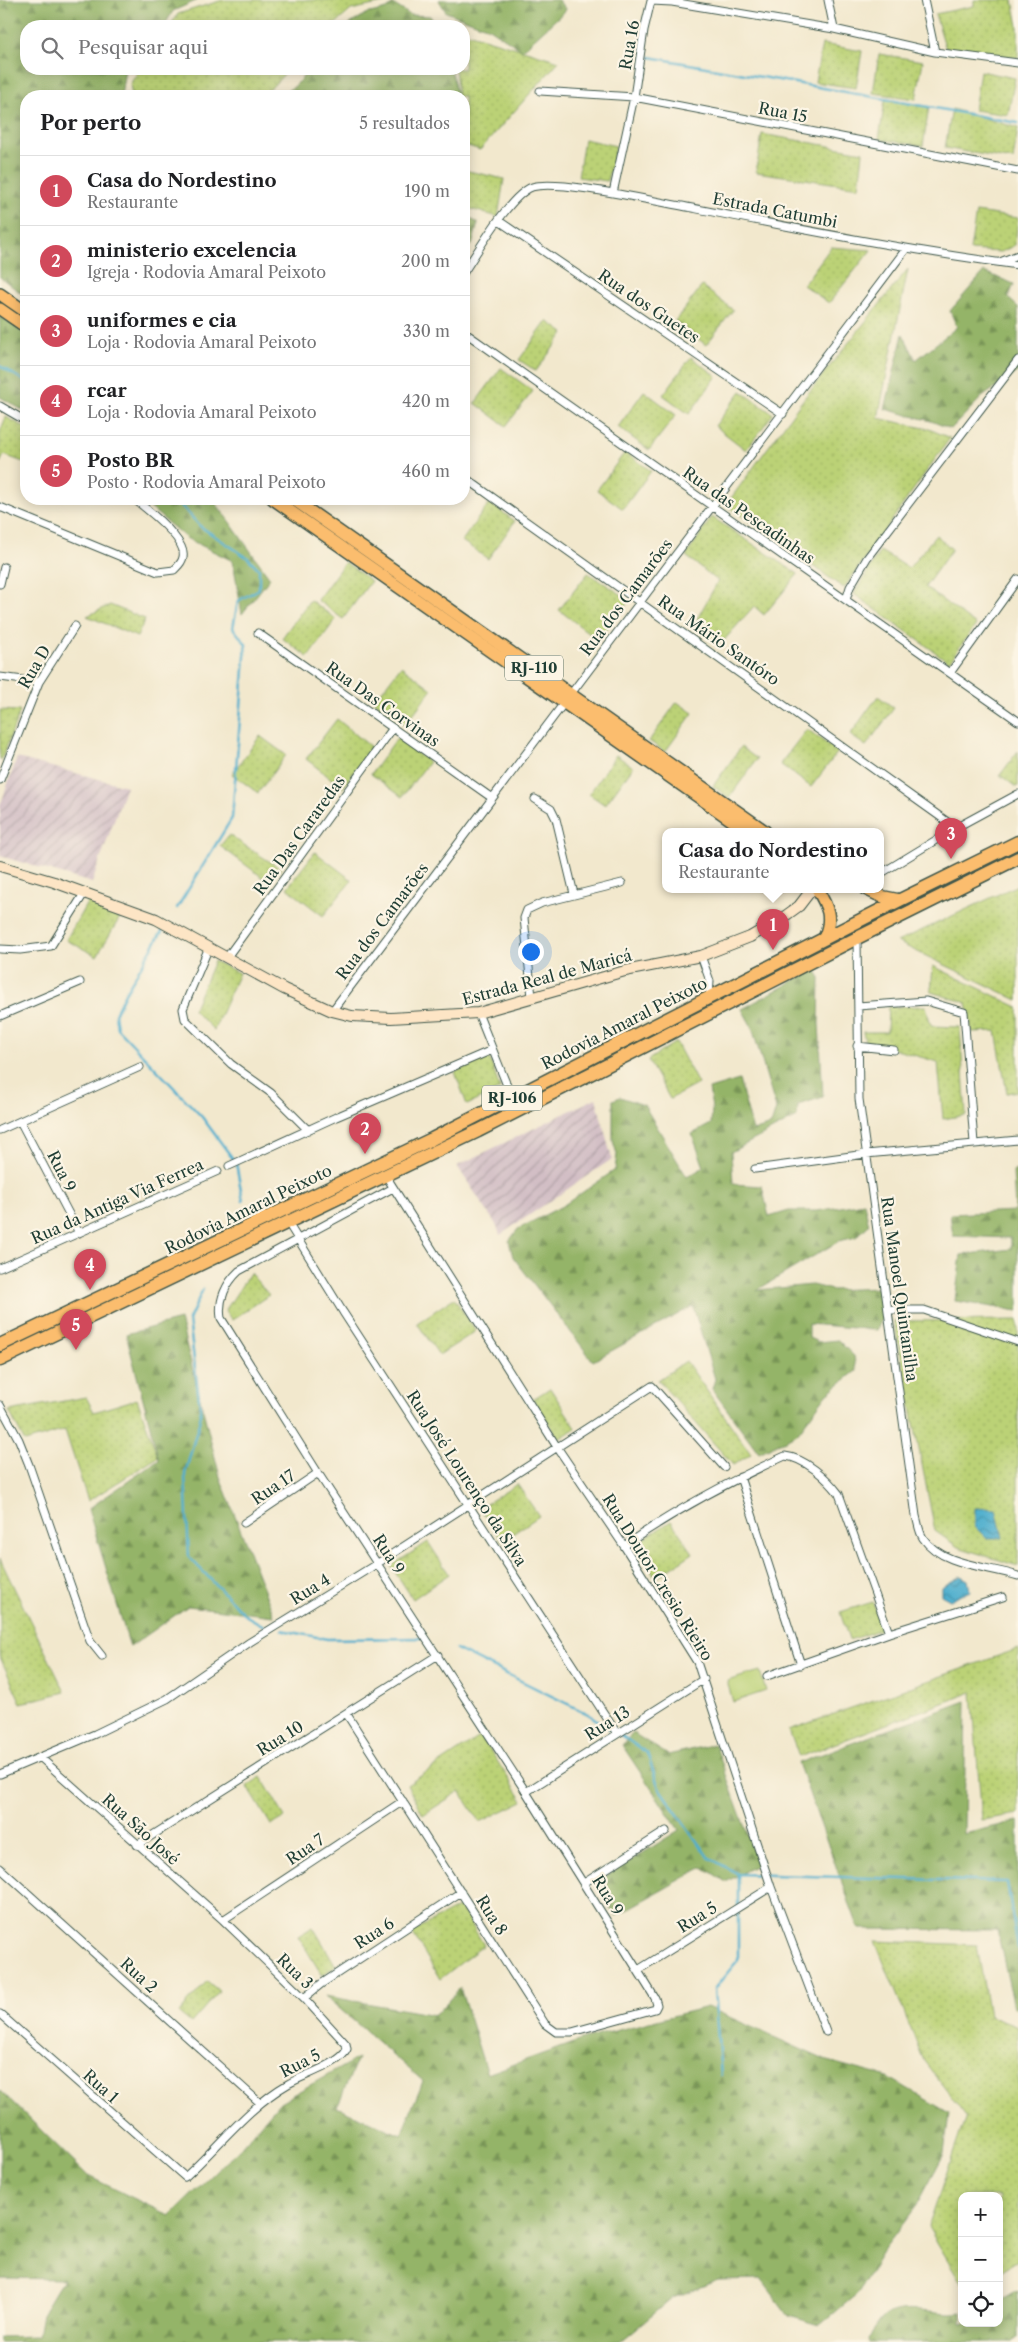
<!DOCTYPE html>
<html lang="pt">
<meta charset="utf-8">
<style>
body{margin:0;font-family:"Libre Caslon Text",serif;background:#f6f6f6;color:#202124}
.controls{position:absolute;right:15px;bottom:15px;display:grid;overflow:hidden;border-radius:10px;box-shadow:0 2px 12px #0003}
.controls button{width:45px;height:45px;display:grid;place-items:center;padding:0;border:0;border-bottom:1px solid #e0e0e0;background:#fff;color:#202124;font:25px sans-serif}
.you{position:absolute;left:530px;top:951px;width:18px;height:18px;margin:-12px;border:4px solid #fff;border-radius:50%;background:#1a73e8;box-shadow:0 0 0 8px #1a73e833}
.badge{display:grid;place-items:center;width:32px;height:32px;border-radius:50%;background:#d1495b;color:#fff;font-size:16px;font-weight:700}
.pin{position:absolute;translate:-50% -41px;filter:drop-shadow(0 1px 2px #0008)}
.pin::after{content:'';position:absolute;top:26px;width:18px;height:15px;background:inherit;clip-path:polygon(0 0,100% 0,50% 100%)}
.popup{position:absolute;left:662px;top:828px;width:222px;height:65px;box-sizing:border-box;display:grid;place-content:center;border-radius:10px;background:#fff;filter:drop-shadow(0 1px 4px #0005);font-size:16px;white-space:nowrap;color:#757577}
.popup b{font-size:19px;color:#202124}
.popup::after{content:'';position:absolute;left:50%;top:100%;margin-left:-10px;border:10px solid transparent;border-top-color:#fff}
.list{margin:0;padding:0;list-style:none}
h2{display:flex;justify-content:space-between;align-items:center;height:65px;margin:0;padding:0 20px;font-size:21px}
h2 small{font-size:16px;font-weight:400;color:#757577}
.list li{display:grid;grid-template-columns:32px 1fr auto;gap:15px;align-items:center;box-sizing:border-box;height:70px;padding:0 20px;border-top:1px solid #e0e0e0}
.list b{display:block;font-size:19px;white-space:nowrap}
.list p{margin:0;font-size:16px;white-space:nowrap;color:#757577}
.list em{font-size:16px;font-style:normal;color:#757577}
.icon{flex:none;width:28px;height:28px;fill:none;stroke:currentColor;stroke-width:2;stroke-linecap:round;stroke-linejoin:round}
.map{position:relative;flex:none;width:1018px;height:2342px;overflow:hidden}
.search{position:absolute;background:#fff;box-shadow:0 2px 12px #0003;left:20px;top:20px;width:450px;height:55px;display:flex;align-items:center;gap:12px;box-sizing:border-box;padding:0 18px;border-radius:20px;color:#757577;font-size:19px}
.panel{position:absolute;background:#fff;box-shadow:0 2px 12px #0003;left:20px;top:90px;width:450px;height:415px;border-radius:20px}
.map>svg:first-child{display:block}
.industrial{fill:url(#industrial-furrows)}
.grass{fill:url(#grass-dots);stroke:#6d8855}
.forest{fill:url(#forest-firs);stroke:#5a784e}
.green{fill:#bbd276;stroke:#6d8855}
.water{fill:url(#water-waves);stroke:#387681}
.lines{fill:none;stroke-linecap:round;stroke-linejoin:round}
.stream{stroke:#50afce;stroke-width:2.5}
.street-casing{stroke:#3f574b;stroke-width:9}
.secondary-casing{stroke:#3f574b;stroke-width:12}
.primary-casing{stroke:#3f574b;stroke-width:14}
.highway-casing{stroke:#3f574b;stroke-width:15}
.street{stroke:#fff;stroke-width:7}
.secondary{stroke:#fde5c5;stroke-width:10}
.primary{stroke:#fbbd6e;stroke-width:11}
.highway{stroke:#fbbd6e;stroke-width:12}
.labels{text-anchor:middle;stroke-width:4.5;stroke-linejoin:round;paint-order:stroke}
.shield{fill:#fcf5e5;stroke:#617469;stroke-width:1}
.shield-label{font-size:15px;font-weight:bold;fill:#1f3d34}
.street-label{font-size:16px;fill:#1f3d34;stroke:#fcf5e5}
</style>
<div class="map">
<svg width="1018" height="2342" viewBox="0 0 1018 2342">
<defs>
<pattern id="industrial-furrows" width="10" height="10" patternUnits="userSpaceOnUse" patternTransform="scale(1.25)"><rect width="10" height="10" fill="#d2bec5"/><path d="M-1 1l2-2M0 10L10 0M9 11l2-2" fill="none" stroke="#aa9ca1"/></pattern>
<pattern id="grass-dots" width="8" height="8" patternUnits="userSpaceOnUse" patternTransform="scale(1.25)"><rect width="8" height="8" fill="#bbd276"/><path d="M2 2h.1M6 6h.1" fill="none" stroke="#a0b567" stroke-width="1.8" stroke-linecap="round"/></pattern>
<pattern id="forest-firs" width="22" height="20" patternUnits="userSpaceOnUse" patternTransform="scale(1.25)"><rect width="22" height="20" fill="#94b467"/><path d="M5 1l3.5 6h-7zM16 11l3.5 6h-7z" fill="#789456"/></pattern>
<pattern id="water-waves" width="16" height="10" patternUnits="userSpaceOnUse" patternTransform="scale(1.25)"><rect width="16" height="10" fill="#50afce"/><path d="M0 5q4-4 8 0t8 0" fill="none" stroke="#4290a8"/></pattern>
</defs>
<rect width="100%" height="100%" fill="#fcf5e5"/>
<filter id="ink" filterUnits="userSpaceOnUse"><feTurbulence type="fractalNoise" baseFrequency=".02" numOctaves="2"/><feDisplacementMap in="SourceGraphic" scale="10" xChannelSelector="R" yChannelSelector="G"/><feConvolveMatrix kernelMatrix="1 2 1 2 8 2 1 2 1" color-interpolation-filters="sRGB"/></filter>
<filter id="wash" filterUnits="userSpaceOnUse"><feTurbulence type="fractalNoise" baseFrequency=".0096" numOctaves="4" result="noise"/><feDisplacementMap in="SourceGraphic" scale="20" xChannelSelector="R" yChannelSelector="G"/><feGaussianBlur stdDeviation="1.12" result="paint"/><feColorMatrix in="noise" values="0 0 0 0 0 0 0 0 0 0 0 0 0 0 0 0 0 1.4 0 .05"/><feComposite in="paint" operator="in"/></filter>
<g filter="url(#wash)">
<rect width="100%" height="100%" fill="#f2e8cd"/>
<!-- industrial -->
<path class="industrial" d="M17 758 126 786 92 883 0 856V806Z
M596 1098 612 1159 500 1235 497 1226 457 1166Z"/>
<!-- grass -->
<path class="grass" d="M223 0H396L351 10 333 26H170L178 14Z
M974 0H1013L1018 27V58L946 49 935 14 974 6Z
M464 32 559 61 480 150 465 145 464 96H458L455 69H464Z
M822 44 862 51 856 88 815 82Z
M879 54 923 61 916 99 873 93Z
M140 69H289L267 92V96H132L130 84Z
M980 71 1015 78 1008 115 974 110Z
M885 100 929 107 923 146 879 139Z
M952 109 1018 128 1013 160 945 148Z
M762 134 863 152 859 187 756 172Z
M584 139 616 146 607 181 578 177Z
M464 170 504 179 498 217 464 207Z
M976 212 1018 218 1015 245 1001 252 970 250Z
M831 247 871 250 829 303 803 285Z
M908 269 878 418 929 429 950 438 844 588 726 505 805 397Z
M702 286 733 310 706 345 675 321Z
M547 321 564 333 536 371 519 360Z
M691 357 717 376 689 414 663 395Z
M501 368 533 391 506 426 475 403Z
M644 391 676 415 649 450 618 427Z
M741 391 773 414 746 450 715 426Z
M6 417 26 428V463L4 455 0 463V432Z
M625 452 651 471 623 509 597 490Z
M489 503 515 521 488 559 462 541Z
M712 517 798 574 764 615 754 606 719 646 692 628 718 581 686 556Z
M936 535 952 549 925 587 976 625 949 662 854 594 880 551 909 568Z
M345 562 371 581 343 619 317 600Z
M588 573 630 600 598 640 559 610Z
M310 600 336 619 308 657 282 638Z
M110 605 145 619 137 637 87 616Z
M401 666 432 689 405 725 374 701Z
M878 696 894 708 866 746 850 735Z
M677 702 693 713 665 752 649 741Z
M0 710 20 711 2 759H0Z
M337 719 371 747 343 788 306 759Z
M807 729 838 752 811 787 780 764Z
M260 736 286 755 258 793 232 774Z
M397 738 429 762 402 797 371 774Z
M741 747 757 759 729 798 713 786Z
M1018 751V786L1016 787 1000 775Z
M616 755 633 767 605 805 589 794Z
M229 835 281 869 269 882 220 846Z
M315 852 352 880 323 916 287 888Z
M1018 885V1000L897 942Z
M88 901 122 914 97 956 66 940Z
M214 961 239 973 214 1030 193 1010Z
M933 966 1018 1007V1091L1007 1093 996 1031 972 1032 967 1003 931 992Z
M926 1006 931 1026 960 1027 966 1115 943 1119 938 1062 865 1041 863 1032H887L888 1007Z
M676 1042 698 1084 670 1099 648 1060Z
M489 1057 500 1089 467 1105 455 1072Z
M250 1273 269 1295 232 1320 225 1311Z
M454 1298 476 1331 439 1355 417 1323Z
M1018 1320V1566L958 1547 935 1531 894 1321Z
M686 1361 751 1454 733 1465 658 1380Z
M550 1388 576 1428 559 1439 533 1399Z
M86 1397 94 1412 137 1399 158 1457 88 1501 65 1430 25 1442 9 1411Z
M517 1484 539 1516 502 1541 480 1508Z
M671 1521 693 1553 656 1578 634 1545Z
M428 1542 449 1574 413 1599 391 1566Z
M0 1559 65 1692 21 1703 0 1657Z
M873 1602 882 1629 849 1640 840 1612Z
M1018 1649V1814L982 1820 972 1692 799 1757 789 1730Z
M481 1736 523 1801 480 1822 460 1791 423 1815 407 1785Z
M261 1777 285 1817 271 1825 247 1786Z
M460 1906 484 1945 440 1979 412 1932Z
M313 1927 336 1966 322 1975 298 1936Z
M875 1941 977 1945 989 2016 1018 2027V2260L999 2272V2196H962V2284L928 2227 966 2116 924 2061Z
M207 1981 219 1991 191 2023 179 2013Z"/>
<!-- forest -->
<path class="forest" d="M0 0H198L173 11 164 26H26V69H125L121 96H26V297L0 277Z
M439 0H558L566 10 522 50 489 28 446 12Z
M393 4 410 15 430 16 440 26H347L366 14 387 9Z
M310 69H451L457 96H276L294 87Z
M464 215 478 223 472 245 464 246Z
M984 272 1014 284 1008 298 1018 307V372L982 397 951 429 931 421 885 409 903 334 916 360 957 327 950 311Z
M0 316 26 334V412L0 397Z
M140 499H213L270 578 242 614 233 561 186 538Z
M815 969 820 978 819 1024 823 1097 798 1105 797 1117 731 1152 733 1184 762 1186 769 1217 789 1211H817L864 1203 869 1225 856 1237 839 1241 757 1290 812 1285 832 1290 879 1288 884 1314 877 1330 809 1324V1338L818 1342 838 1340 854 1356 856 1371 827 1394 797 1434 759 1453 712 1389 715 1379 693 1306 593 1361 513 1257 509 1241 518 1229 564 1205 615 1170 617 1154 613 1141V1100L620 1097 644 1105 687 1177 704 1167 692 1134 711 1124 712 1108 709 1089 739 1080 753 1131 771 1125 776 1109 752 1027 742 1009Z
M1018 1170V1311L955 1301 961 1255 1011 1249V1238L953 1236 950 1214 1015 1211 1013 1171Z
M180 1320 220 1477 274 1616 188 1606 130 1647 88 1509 159 1460 126 1334Z
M966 1701 964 1834 1018 1821V2009L1014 2007 997 1930 859 1929 798 1763Z
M633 1733 668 1755 715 1744 758 1864 726 1882 703 1867 616 1916 594 1884 679 1830 622 1745Z
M460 1988 487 2074 584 2039 707 2007 827 2061 888 2077 949 2113 944 2154 915 2208 884 2249 858 2293 820 2325 789 2316 761 2279 718 2280 673 2298 620 2342H0V2337L38 2336 42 2314 63 2279 0 2278V2090L88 2176 170 2216 241 2147 280 2102 358 2058 337 2107 401 2135 423 2081 325 1996 435 2015Z
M1018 2290V2337L1013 2342H869L868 2338C873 2332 879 2321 885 2316 907 2301 939 2317 962 2312V2323H999V2301Z"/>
<!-- green -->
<path class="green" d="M760 1671 766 1691 733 1702 727 1681Z"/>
<!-- water -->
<path class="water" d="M975 1508 996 1509 1003 1538H986L975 1527Z
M961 1576 968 1580 970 1591 950 1600 941 1595V1587Z"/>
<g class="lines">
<!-- stream -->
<path class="stream" d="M650 57 1018 123
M0 366 26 382
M175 499 201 527 248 558 259 569V589L238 601 233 628 246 644 232 818 177 908
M164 928 125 993 115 1014 117 1028 202 1117 236 1163 243 1201
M203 1289 189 1320 201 1415 185 1474 189 1557 245 1615 264 1626
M282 1630 327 1639 424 1638
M456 1649 588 1714 610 1729
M619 1734 647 1753 659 1788 708 1857 738 1874V1960L714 1989 721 2075
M738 1874 1007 1882 1018 1949"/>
</g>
</g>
<g filter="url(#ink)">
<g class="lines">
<defs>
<path id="street" d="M828 0 834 29
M924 0 935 52
M540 91 634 97 1018 171
M613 193 634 97 644 30 651 1 672 2 834 29 935 52 1018 63
M499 221 783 414
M1000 262 1018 255
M464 272C478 251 510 195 532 187 558 179 652 201 682 206 794 228 905 250 1018 265
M464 332 1018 721
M0 406 26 421
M464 477 956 828
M0 507 158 572 174 570C178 566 182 563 183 557 187 540 147 509 134 499
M0 584 4 567
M846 600 850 587 867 558 1018 360
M258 633 492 798
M950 673 1018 579
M0 677 39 682
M0 780 39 682 75 626
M535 799 551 809 556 819 574 894
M880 874 959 826 1018 794
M857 938 859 1099 916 1516C918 1523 919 1532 923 1538 942 1566 988 1566 1018 1576
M209 947 183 1009 185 1019 231 1064 271 1093 308 1130
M0 949 20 950 51 946 85 892
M701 956 710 981 709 998
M227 957 393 728
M532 997 524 918 527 910 542 903 622 883
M858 1006 926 1001 964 1012 974 1143
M332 1011 906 249
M478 1013 512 1098
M0 1016 80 982
M857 1046 894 1050
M20 1121 79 1233
M0 1130 140 1067
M229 1166 336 1117 492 1050
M755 1169 866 1154 1018 1140
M386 1176 557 1447 624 1546 697 1662 771 1887 826 2032
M288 1223 343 1312 616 1732
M0 1268 218 1171
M888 1310H924L1018 1342
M0 1405 19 1440 29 1465 90 1641 102 1656
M740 1477 801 1665
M244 1523 318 1473
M624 1546C675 1510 728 1482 785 1456 805 1458 827 1478 839 1494L889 1633
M767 1676 889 1633 1003 1597
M346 1713 545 2024 556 2032H572L655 2009 657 2005 655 1998 526 1792 318 1473 221 1318C218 1300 226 1283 239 1271L393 1188
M0 1774 95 1734 167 1699 250 1642 378 1563 652 1386 724 1467
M526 1792 704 1679
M137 1845 438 1655
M0 1868 260 2103
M584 1883 666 1831
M223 1920 403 1801
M638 1970 771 1887
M304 1998 321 1984 461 1892
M0 2014 185 2177C219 2146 248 2107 288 2084 303 2075 341 2064 347 2049L346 2044 304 1998 223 1920 41 1758"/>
<path id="secondary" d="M0 866 54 882 156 919 284 989 332 1011 352 1016 391 1018 478 1013 625 971 701 956 750 937 781 919 799 906 812 889"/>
<path id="primary" d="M0 294 26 312
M0 309 26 327
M273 499 747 831
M293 499 765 831
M817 889C828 907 833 918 824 938
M865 889 880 896 900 900"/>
<path id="highway" d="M0 1345 432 1139 900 900 1018 842
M0 1360 478 1131 857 938 1018 858"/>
</defs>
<!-- street casing -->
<use href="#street" class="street-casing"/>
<!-- secondary casing -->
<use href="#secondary" class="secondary-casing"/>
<!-- primary casing -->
<use href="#primary" class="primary-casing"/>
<!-- highway casing -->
<use href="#highway" class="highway-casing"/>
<!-- street -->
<use href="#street" class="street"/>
<!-- secondary -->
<use href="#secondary" class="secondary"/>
<!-- primary -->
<use href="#primary" class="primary"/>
<!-- highway -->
<use href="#highway" class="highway"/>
</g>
</g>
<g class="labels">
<!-- shield labels -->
<g class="shield">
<rect x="505" y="655.5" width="58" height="25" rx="4"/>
<rect x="482" y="1085.5" width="60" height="25" rx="4"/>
</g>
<g class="shield-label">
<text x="534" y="673">RJ-110</text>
<text x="512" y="1103">RJ-106</text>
</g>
<!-- street labels -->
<g class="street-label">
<text transform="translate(629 45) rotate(-80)" y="6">Rua 16</text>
<text transform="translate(783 112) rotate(11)" y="6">Rua 15</text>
<text transform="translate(775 210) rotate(11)" y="6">Estrada Catumbi</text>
<text transform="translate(649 306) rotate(34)" y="6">Rua dos Guetes</text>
<text transform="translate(749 515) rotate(35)" y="6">Rua das Pescadinhas</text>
<text transform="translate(626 597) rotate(-53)" y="6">Rua dos Camarões</text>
<text transform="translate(719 640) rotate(35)" y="6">Rua Mário Santóro</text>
<text transform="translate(34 667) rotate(-60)" y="6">Rua D</text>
<text transform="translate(383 704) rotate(35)" y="6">Rua Das Corvinas</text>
<text transform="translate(299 835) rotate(-54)" y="6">Rua Das Cararedas</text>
<text transform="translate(382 921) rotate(-53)" y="6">Rua dos Camarões</text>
<text transform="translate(547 977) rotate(-15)" y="6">Estrada Real de Maricá</text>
<text transform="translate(624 1023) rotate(-27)" y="6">Rodovia Amaral Peixoto</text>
<text transform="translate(62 1171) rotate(63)" y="6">Rua 9</text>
<text transform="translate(117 1201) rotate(-24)" y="6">Rua da Antiga Via Ferrea</text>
<text transform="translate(248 1209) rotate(-26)" y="6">Rodovia Amaral Peixoto</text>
<text transform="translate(900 1289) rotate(82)" y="6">Rua Manoel Quintanilha</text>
<text transform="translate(467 1478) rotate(57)" y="6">Rua José Lourenço da Silva</text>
<text transform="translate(273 1487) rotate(-34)" y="6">Rua 17</text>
<text transform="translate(389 1554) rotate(57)" y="6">Rua 9</text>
<text transform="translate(658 1577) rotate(58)" y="6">Rua Doutor Cresio Rieiro</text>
<text transform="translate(310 1589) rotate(-32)" y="6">Rua 4</text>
<text transform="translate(607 1723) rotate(-32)" y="6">Rua 13</text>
<text transform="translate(280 1738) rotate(-32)" y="6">Rua 10</text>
<text transform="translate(141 1829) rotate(42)" y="6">Rua São José</text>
<text transform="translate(305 1849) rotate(-34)" y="6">Rua 7</text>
<text transform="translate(608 1895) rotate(58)" y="6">Rua 9</text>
<text transform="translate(492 1915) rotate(58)" y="6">Rua 8</text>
<text transform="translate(697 1917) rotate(-32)" y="6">Rua 5</text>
<text transform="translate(374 1933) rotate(-33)" y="6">Rua 6</text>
<text transform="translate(295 1971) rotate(44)" y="6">Rua 3</text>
<text transform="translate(139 1975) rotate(42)" y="6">Rua 2</text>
<text transform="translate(300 2063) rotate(-27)" y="6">Rua 5</text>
<text transform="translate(101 2086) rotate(42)" y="6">Rua 1</text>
</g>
</g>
</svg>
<div class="controls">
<button>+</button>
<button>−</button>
<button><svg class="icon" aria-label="locate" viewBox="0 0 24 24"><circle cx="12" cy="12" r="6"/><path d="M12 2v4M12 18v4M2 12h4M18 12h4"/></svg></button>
</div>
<div class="you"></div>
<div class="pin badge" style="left:773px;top:950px">1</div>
<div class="popup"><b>Casa do Nordestino</b>Restaurante</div>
<div class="pin badge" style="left:365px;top:1154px">2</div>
<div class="pin badge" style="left:951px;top:859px">3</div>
<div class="pin badge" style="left:90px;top:1290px">4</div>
<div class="pin badge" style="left:76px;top:1350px">5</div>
<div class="search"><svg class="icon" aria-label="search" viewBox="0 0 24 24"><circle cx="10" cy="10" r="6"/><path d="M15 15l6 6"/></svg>Pesquisar aqui</div>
<section class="panel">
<h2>Por perto<small>5 resultados</small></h2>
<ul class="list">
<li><span class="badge">1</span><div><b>Casa do Nordestino</b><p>Restaurante</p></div><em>190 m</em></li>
<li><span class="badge">2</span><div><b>ministerio excelencia</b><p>Igreja · Rodovia Amaral Peixoto</p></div><em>200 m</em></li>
<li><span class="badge">3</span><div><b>uniformes e cia</b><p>Loja · Rodovia Amaral Peixoto</p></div><em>330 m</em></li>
<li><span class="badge">4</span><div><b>rcar</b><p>Loja · Rodovia Amaral Peixoto</p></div><em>420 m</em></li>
<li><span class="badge">5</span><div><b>Posto BR</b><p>Posto · Rodovia Amaral Peixoto</p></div><em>460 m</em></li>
</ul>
</section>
</div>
